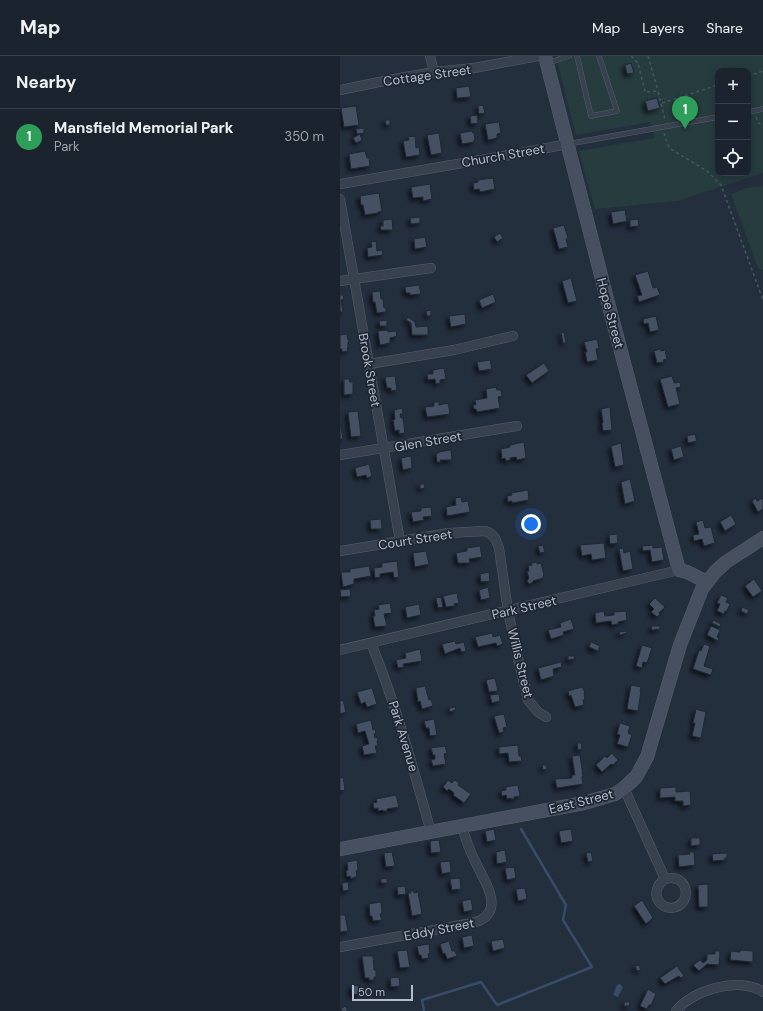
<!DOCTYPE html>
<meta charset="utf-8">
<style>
body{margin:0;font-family:"DM Sans",sans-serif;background:#282f3a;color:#f1f3f6}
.controls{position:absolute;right:12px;top:12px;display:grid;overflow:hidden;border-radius:8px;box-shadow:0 2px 10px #0003}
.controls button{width:36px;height:36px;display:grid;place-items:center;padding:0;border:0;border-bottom:1px solid #39404a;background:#1b232e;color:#f1f3f6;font:20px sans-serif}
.scale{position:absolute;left:12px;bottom:10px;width:61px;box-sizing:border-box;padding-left:4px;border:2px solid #b4bcc9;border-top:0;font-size:11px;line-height:14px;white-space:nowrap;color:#b4bcc9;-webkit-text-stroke:3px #1d2633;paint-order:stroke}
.you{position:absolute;left:191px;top:468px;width:14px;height:14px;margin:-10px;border:3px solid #fff;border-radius:50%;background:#1a73e8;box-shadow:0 0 0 6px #1a73e833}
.badge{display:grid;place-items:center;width:26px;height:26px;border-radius:50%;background:#1a73e8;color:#fff;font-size:13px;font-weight:700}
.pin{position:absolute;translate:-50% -33px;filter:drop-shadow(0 1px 2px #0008)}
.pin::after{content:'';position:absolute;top:21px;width:14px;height:12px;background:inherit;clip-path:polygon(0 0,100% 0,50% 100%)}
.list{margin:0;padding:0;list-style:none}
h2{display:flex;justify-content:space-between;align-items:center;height:52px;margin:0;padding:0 16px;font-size:17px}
h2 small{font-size:13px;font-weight:400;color:#a0a4aa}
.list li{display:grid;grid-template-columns:26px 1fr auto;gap:12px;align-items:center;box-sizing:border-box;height:56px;padding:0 16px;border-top:1px solid #39404a}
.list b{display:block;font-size:15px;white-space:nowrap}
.list p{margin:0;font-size:13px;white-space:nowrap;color:#a0a4aa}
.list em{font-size:13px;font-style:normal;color:#a0a4aa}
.icon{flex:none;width:22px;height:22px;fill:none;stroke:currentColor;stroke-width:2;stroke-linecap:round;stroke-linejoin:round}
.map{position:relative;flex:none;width:423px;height:955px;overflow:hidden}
header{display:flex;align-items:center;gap:24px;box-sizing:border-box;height:56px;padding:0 20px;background:#1b232e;border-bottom:1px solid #39404a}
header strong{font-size:19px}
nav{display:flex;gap:22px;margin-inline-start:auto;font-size:14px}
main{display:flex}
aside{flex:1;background:#1b232e}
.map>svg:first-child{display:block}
.green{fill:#263c3f;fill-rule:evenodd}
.water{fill:#394c67}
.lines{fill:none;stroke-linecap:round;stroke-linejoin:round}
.stream{stroke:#394c67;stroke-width:2.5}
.building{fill:#455162;stroke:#1f2835;filter:url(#shadow)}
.lane-casing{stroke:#565f6c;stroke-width:5.5}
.street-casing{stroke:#565f6c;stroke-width:10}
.secondary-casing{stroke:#565f6c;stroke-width:14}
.path{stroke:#44595c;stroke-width:1.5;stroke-dasharray:3 3;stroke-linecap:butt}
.lane{stroke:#38414e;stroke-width:4.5}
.street{stroke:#38414e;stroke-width:9}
.secondary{stroke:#465061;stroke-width:13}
.labels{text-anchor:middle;stroke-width:3.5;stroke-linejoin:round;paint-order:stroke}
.street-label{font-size:13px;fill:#b4bcc9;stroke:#1d2633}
</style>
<header>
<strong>Map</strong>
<nav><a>Map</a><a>Layers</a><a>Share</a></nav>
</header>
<main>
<aside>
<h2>Nearby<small></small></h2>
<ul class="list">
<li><span class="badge" style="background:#2e9e5b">1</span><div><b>Mansfield Memorial Park</b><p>Park</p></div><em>350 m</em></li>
</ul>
</aside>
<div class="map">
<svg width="423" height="955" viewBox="0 0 423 955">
<defs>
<filter id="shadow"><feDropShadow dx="-3" dy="3" stdDeviation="2" flood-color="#0009"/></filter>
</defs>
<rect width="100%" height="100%" fill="#242f3e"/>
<!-- green -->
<path class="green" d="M216 0H423V117L337 145 255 153 239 95 315 82 310 66 236 79ZM378 15H408V117H378Z
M423 130V214L418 212 391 138 406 132Z"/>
<!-- water -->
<path class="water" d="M280 928 283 931 278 941 273 939 277 929Z"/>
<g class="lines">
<!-- stream -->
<path class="stream" d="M84 955 82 944 141 926 157 949 252 911 223 864 226 849 181 773"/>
</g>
<!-- building -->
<path class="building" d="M291 7 294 17 287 18 285 9Z
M129 30 131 41 117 42 116 32Z
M317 42 320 52 308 55 305 45Z
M143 49 145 57 139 58 138 50Z
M16 50 19 69 4 71 1 52Z
M137 59 138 67 131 68 130 60Z
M45 64H50V69H46Z
M159 66 161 77 157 78V82L148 84 145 68Z
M24 72V77L17 78 16 73Z
M132 75 133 77H134L135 84H134V86L122 88 120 77Z
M99 77 102 97 91 99 87 79Z
M20 78 22 84 16 87 13 82Z
M75 80 76 92 79 91 80 99 66 101 63 85 69 84 68 81Z
M25 95 27 102H29L30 110 11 113 9 98Z
M153 122 155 133 140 136 139 133 134 134 133 127 138 126V124Z
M90 128 92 143 83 145V141L73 142 71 131Z
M39 137 42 155 38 156V157L25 159 23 149H21L20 140Z
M285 154 287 165 273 168 271 156Z
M80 161V167L71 168 70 162Z
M52 163 53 174H41L40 170H43V164Z
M298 163 299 170 290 171V164Z
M224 169 228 182 226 183 228 191 219 193 213 172Z
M160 177 163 182 157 186 154 181Z
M85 181 87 191 75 193 74 183Z
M36 185 37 195 42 194 43 199 28 201 27 192 32 191 31 186Z
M308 215 313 232 317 231 320 239 299 246 297 240 302 239 295 219Z
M231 222 237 245 228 247 222 225Z
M79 229 81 238 70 239V237H66L65 231Z
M40 235 41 243H43L44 252 46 251V256L37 257 35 246H33L32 236Z
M153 238 156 246 142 252 139 244Z
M0 239H3L4 243 1 244 3 256H0Z
M91 254V260H87L86 255Z
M125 258 126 268 111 271 109 260Z
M316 260 319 274 310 276 308 267 304 268 303 263Z
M68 261 75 266 76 271 88 270V279H72L71 267 66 264Z
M47 264V270H40L39 265Z
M48 274V276L56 275 57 280 50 282V287L40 289 38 275Z
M224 276 226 287H223L221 277Z
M7 278 8 284H9V286H8V292H7L8 295 2 296V293H0V279Z
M257 283 259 292 256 293 258 304 247 306 245 296H247L244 286Z
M320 293 321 295 325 294 327 303 323 304 324 306 317 307 314 295Z
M150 304 152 313 139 315 137 306Z
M204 307 209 315 192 327 186 319Z
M104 312 106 323 100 324V327L96 328 95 323 88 324 87 318H93V314Z
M55 320 57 334 51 335V332H47L45 321Z
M332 320 334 327 340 326 341 331 336 332 340 348 328 351 320 323Z
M4 323H9L10 326H13V338L4 339Z
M156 331 157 334H161L162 340 158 341 160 352 137 356 136 353H134L133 349H136L135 344 147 342 146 333Z
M94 346H99V349L108 347 110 358 87 361 85 351 94 350Z
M270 351 272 374 263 375 262 367 263 366 261 353Z
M62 352 63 358H60L61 362H63L65 377 59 378V374L55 375 53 364 55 363 54 354Z
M18 355 21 380 11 381 8 356Z
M0 367 3 383H0Z
M355 378 357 385 348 387 347 380Z
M184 386 186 402 177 404 176 401 170 402V404L166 405 165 402 162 403 161 393 170 391V389Z
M281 387 284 409 275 411 271 390Z
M341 390 344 401 334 404 331 393Z
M111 394 112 404H100L101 406H97L96 397H99V396Z
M71 400 72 412 63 414 61 402Z
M29 408 32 420 27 422 26 419 17 421 15 412Z
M290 423 295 445 285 448 281 426Z
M80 428H84L85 432 80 433Z
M188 434 189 444 172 447V445L168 446 167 440 172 439 171 437Z
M121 441 122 446 128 445 130 456 107 460 106 451 116 449 115 442Z
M416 442 417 445 423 442V453L418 456 412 445Z
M91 451 92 460 83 461 84 464 73 466 71 456 81 455V452Z
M391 459 396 468 385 475 380 466Z
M41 463 42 473H31L30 464Z
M363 464 365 472 371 471 375 487 364 490 362 483 354 485 353 479 359 478 356 466Z
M277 478 278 487 270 488 269 479Z
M264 487 266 502 252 504 251 498 242 500 240 489Z
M203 489 205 496 200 497 198 490Z
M313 489V492L322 491 324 504 312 506 310 494 303 495 302 490Z
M140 490 142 501 129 503 130 507H118L116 497 127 495V492Z
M283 492 284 497 290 495 293 513 283 515 279 493Z
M86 495 89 508 75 511 73 497Z
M57 505 59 521 54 522 53 516 40 518V521L35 522 34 512 42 511V507Z
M197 506V508L201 507 204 519 203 520V522L193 525 192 527 189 528 187 525 189 522 187 516 189 515 188 510 192 509 191 507Z
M29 510 31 520 14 523V528L3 531 1 516H10V513Z
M149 516 150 525 141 526 140 518Z
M414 523 422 535 413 541 405 530Z
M148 531 150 542 141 544 139 534Z
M10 533 11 540 1 541 0 534Z
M117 537 119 547 114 548 115 550 106 551 103 540Z
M381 539 388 542 386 546 390 548 387 555H385L384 558 377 555 380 548 377 547Z
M101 541 103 551 98 552 96 542Z
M315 542 325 551 319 557 320 558 317 561 311 556 314 553 309 548Z
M50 547 52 557 44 558 47 570 35 571 33 560H35L34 554 39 553 38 549Z
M79 548 81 559 67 562 65 551Z
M402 551 409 554 407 558 401 555Z
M264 555 265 560 274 559V556L286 555 287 564 278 566V568L272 569 271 565 256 567 255 557Z
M231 563 234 573 223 576 224 579 211 583 208 574 221 571 220 567Z
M373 564 381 568 380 571 372 567Z
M311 570H320V573L312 574Z
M371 570 380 574 377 581 379 582 378 585 367 579Z
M287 575V577L280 579 279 576Z
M152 577 153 581 160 579 163 588 157 590 156 587 138 591 135 581Z
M115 585 116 588 124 586 126 595 121 596 120 592 105 598 102 588Z
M251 586 260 590 258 595 249 591Z
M364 588 370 590 364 610 373 613 371 619 353 613 359 594 361 595Z
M302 589 312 592 307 607 303 606 302 612 296 610Z
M80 593 82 605 63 608 64 611 58 612 56 604 66 602 65 597Z
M228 600H234L235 603 228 604Z
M221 606 222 611 213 613 214 620 201 624 198 612Z
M155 622 158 635 149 636 146 624Z
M291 629 301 631 300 635H301L298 655 287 653Z
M85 630 89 644 91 643 93 650 82 653 80 645 78 646 76 632Z
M242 631 245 636 244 637 245 644H243L244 649 235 651 231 639 229 640 228 635Z
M32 632 37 648 27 651 25 646 21 648 17 636Z
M159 638 160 645 152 647 150 639Z
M3 644 6 656 0 658V645Z
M115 651 116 654 110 656 109 652Z
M356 653 366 656 361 682 352 680 355 667H353Z
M164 658 167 671 163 672 164 676 159 677 154 660Z
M94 663 97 679 90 680 89 672H86L84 665Z
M31 664 33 674 35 673 36 677 34 678 35 682 37 681 38 685H37L38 690H35L37 697 24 699 22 690 29 688 25 675 18 677 16 668Z
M280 667 290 670 288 677 292 679 288 691 277 688 280 679 277 678Z
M237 687H241L242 693 238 694Z
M178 689 179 700H181L182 705 169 706 168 697 159 698V691Z
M105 690 107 697 104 698 106 708 93 710 91 704 95 703V699H93L91 692Z
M272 697 278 704 273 709 271 708 262 716 256 709 265 700 267 702Z
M240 699 243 720 242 721 243 728 217 732 215 723 232 722V719H235L232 700Z
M202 709H206L207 713 203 714Z
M3 721 5 734 0 735V722Z
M108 724 112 727 115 724 119 727 118 729 131 738 124 747 113 739 114 737 109 733 107 735 103 731Z
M178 729 180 740 174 741V743H171V742L167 743 166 739 162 740 161 735 166 734V731Z
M336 731V736L350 735 351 749 343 750V745H335V741L320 742V732Z
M56 739 59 751 47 753V755H43V754L38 755V752L34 753 33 747 37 746 36 743Z
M154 773 156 784 147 786 145 775Z
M231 773 233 785 221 787 219 775Z
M351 782H360V789L351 790Z
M99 784 101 796 91 797 90 785Z
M165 794 167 806 157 808 156 796Z
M52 796 55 810 46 811 44 797Z
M251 796 253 805 248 806 246 797Z
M349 796H354L355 809 339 811 338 799 350 798Z
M387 797V802H385V804L373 805 372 798Z
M17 804 18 814 16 815 17 820 11 823 10 820 7 821 6 815 8 814 7 806Z
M110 805 111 816 102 818 100 806Z
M174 811 176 822 167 824 165 812Z
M47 822V827H41V823Z
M120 822 121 833 112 834 110 823Z
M8 826 9 834 3 835 2 827Z
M368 828V851H359L358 829Z
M65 830 66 838 58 839 57 831Z
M185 832 187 843 178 845 176 833Z
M70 835H74V837L78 836 82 858 72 860 68 837H71Z
M131 843 133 854 124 856 122 845Z
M302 844 313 862 306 868 294 850Z
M41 846 42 857 40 858 42 864 33 865 32 860H30L29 848Z
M0 859H5L8 875 0 876Z
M132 879 134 890 124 892 122 881Z
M163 883 165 892 153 895 151 885Z
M109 885 112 895H115L117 900 107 903 105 897 103 898 100 888Z
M89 888 90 898H88L89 902 82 903 81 899H79L77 890Z
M67 894 70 911 60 912 57 895Z
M400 894 413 895V906L390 904 391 895 400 896Z
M375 895H380L379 909 367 908 359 915 353 909 360 904 363 907 367 904V898H375Z
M22 900H33L34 914H36V921H34V924H29V922H25Z
M299 909 301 914 297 915 295 910Z
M337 910 344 920 341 922 339 920 325 928 320 922Z
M59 921 60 930 51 931 50 922Z
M18 929 20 938 12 939 11 930Z
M308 933 316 938 311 949H309L307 953 300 950Z
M284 946H290L289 950H284Z
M5 950 8 955H2L1 953Z"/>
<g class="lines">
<defs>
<path id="lane" d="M237 0 251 60 277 55 259 0
M208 7 229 0
M408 56 423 53
M228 88 378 61"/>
<path id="street" d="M90 0 94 16
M0 34 49 24 94 16 134 12 198 0
M0 128 170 99 228 88
M0 143 60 485
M0 225 91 212
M29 308 114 294 173 280
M0 399 177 370
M0 495 109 477 145 475 150 477 155 482 159 492 168 555 177 598 188 644 198 656 206 661
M31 587C56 648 73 712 91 776
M0 594 339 514
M284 732 325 823C317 828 313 839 320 847 323 850 327 852 331 852 353 851 350 816 325 823
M0 891 127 868C131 867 137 866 141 864 164 851 143 823 136 807 130 795 125 783 122 769
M336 955C352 934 400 920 423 936"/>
<path id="secondary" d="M205 0 266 239 339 514 347 516 367 526
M0 793 244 747 275 738 284 732 296 721 307 701 340 589 362 533 375 516 386 506 423 482"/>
</defs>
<!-- lane casing -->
<use href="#lane" class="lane-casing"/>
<!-- street casing -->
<use href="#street" class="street-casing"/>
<!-- secondary casing -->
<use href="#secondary" class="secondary-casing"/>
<!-- path -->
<path class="path" d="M291 0 298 7 305 36 318 35 325 64
M308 0 318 35
M408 20 423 15
M322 47 378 29
M416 61 418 66 423 71
M324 77 329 92 367 115 381 129 423 244"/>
<!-- lane -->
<use href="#lane" class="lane"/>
<!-- street -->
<use href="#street" class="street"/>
<!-- secondary -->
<use href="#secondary" class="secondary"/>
</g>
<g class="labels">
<!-- street labels -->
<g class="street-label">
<text transform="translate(87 19) rotate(-8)" y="5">Cottage Street</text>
<text transform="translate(163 99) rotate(-10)" y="5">Church Street</text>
<text transform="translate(271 257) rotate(75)" y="5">Hope Street</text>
<text transform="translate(30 314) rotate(80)" y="5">Brook Street</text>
<text transform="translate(88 385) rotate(-10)" y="5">Glen Street</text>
<text transform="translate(75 483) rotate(-9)" y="5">Court Street</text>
<text transform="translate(184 551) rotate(-13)" y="5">Park Street</text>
<text transform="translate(181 607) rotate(76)" y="5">Willis Street</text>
<text transform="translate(64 680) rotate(73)" y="5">Park Avenue</text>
<text transform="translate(241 745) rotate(-14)" y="5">East Street</text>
<text transform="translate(99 873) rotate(-11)" y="5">Eddy Street</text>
</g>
</g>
</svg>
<div class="controls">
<button>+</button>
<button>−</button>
<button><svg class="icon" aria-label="locate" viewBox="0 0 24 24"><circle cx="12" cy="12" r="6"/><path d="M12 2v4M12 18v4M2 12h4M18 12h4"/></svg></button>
</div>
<div class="scale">50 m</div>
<div class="you"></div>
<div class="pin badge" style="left:345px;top:73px;background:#2e9e5b">1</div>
</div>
</main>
